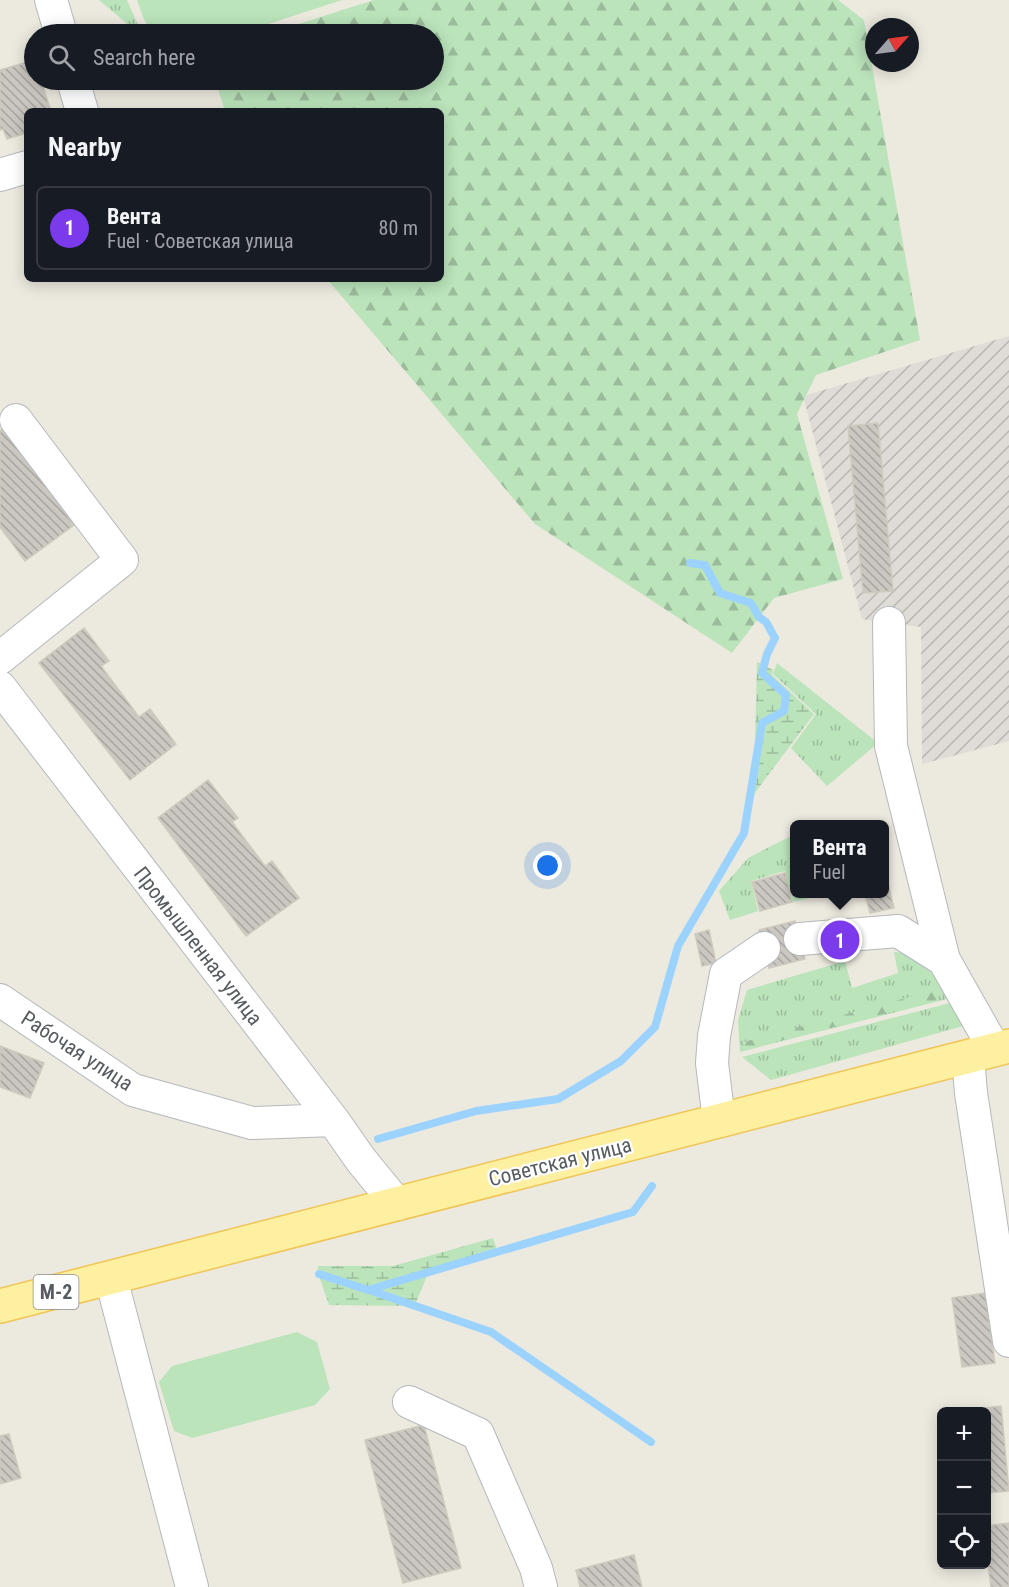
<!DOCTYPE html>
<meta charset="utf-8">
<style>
body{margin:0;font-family:"Roboto Condensed",sans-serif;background:#242831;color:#f1f3f6}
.controls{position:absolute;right:18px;bottom:18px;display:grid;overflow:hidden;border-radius:9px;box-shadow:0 3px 15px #0003}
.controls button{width:54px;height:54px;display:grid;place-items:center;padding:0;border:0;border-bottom:2px solid #363941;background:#171b24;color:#f1f3f6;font:30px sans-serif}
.compass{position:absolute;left:865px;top:18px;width:54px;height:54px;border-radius:50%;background:#171b24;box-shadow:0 3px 15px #0003;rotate:62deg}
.you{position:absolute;left:548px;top:866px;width:21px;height:21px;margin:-15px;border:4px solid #fff;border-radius:50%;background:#1a73e8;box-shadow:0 0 0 9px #1a73e833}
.badge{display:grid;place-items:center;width:39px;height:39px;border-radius:50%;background:#7c3aed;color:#fff;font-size:20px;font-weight:700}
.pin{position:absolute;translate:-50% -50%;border:3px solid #fff;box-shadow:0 2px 6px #0006}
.popup{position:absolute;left:790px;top:820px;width:99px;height:78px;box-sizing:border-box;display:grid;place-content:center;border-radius:9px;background:#171b24;filter:drop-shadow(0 2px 4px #0005);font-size:20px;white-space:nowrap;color:#9ea1a6}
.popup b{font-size:22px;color:#f1f3f6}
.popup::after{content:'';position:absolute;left:50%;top:100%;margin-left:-12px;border:12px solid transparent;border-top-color:#171b24}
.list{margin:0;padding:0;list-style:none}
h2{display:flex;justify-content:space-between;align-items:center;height:78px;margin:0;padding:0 24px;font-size:26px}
h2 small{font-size:20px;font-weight:400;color:#9ea1a6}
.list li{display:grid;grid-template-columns:39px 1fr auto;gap:18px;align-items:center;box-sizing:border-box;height:84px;margin:0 12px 12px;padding:0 12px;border:2px solid #363941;border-radius:9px}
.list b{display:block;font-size:22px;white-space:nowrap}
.list p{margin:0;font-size:20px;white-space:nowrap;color:#9ea1a6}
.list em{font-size:20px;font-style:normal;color:#9ea1a6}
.icon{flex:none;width:33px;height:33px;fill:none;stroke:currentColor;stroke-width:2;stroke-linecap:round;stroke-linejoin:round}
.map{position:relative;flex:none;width:1009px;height:1587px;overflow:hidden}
.search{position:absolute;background:#171b24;box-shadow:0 3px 15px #0003;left:24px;top:24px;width:420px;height:66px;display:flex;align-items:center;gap:15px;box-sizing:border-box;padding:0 21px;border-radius:33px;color:#9ea1a6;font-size:22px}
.panel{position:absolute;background:#171b24;box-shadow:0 3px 15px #0003;left:24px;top:108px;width:420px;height:174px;border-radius:9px}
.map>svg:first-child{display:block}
.industrial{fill:url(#industrial-furrows)}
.grass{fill:url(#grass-tufts)}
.forest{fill:url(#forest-firs)}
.wetland{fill:url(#wetland-marsh)}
.park{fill:#bbe4bb}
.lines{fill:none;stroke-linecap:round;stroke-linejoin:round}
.stream{stroke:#9cd3fe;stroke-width:8}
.building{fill:url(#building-back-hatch);stroke:#d0cabe;stroke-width:1.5}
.minor-casing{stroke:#b5b8bc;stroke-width:34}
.major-casing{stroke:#f0c554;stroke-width:36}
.minor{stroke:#fff;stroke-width:32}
.major{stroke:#fef0a1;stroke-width:33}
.labels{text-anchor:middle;stroke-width:4.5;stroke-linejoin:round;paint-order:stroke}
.shield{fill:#fff;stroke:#8a8d90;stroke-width:1.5}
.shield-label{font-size:20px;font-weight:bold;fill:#585c60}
.street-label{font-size:21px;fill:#585c60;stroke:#fff}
</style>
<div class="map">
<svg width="1009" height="1587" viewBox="0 0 1009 1587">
<defs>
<pattern id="industrial-furrows" width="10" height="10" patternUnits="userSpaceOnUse" patternTransform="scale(1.5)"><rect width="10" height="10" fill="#dfdcd7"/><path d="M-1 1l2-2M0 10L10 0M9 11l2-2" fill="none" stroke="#b8b6b2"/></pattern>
<pattern id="grass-tufts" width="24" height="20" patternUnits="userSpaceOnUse" patternTransform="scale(1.5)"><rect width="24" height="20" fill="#bbe4bb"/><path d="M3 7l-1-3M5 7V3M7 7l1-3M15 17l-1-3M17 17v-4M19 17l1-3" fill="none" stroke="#9bbc9b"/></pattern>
<pattern id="forest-firs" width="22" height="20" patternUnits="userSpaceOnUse" patternTransform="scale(1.5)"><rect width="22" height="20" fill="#bbe4bb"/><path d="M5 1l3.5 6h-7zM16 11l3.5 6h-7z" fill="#9bbc9b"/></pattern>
<pattern id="wetland-marsh" width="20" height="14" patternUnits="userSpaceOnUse" patternTransform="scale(1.5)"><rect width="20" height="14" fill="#bbe4bb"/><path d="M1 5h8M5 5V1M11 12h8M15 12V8" fill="none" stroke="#9bbc9b"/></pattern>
<pattern id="building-back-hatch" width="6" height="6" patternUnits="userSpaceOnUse" patternTransform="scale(1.5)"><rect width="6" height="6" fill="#cbc7c1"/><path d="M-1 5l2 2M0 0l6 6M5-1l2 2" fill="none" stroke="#a8a5a0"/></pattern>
</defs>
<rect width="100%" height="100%" fill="#ece9df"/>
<!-- industrial -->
<path class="industrial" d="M1009 336V741L922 764 921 627 862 619 803 396Z"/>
<!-- grass -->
<path class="grass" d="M99 0H127L142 34H139Z
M777 663 878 743 827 786 791 748 816 714 773 674Z
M795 834V894H826L793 902 785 871 751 881 758 911 730 920 719 891 748 858Z
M894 952 909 953 925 965 951 998 740 1052 738 1020 747 990 845 961 852 988 898 973Z
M954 1002 966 1021 963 1026 771 1080 742 1057Z"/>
<!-- forest -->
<path class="forest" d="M374 0H838L864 20 920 340 816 375 797 414 843 579 774 598 732 653 535 524 327 279H441V111H225L215 80H434V34H267Z
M928 992 939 994 938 1000 744 1050V1042Z"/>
<!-- wetland -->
<path class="wetland" d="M757 662 762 664 760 673 784 695 783 710 760 722 757 743H755Z
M765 666 773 670 772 675 814 714 751 798 763 724 785 711 787 694 763 673Z
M493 1238 497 1250 369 1288 318 1272V1266H393Z
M319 1276 411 1306 329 1305Z
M427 1276 415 1305 372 1290Z"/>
<!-- park -->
<path class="park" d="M137 0H342L238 34H152L143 17Z
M297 1332 317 1342 330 1389 315 1405 192 1438 174 1431 159 1382 172 1366Z"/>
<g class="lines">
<!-- stream -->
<path class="stream" d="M378 1139 476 1111 558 1099 621 1061 655 1027 678 946 744 833 762 723 784 711 786 695 762 673 767 654 775 638 766 622 759 617 751 603 720 593 705 565 690 563
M319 1274 368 1290 633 1212 652 1186
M369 1290 491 1332 651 1442"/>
</g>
<!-- building -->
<path class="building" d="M34 60V80H41L51 111H27V133L7 139 3 129 0 130V70Z
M878 423 893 591 863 593 848 426Z
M3 428 74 525 25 561 0 527V431Z
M84 628 109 661 101 666 139 717 150 709 176 744 130 780 39 663Z
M208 780 238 818 232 822 265 866 272 861 299 898 246 936 158 818Z
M785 873 792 902 760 911 752 882Z
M885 878 887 880 894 908 870 913 865 894H885Z
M795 921 805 959 769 968 759 930Z
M709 930 716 963 702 966 695 934Z
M0 1046 44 1063 30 1098 0 1087Z
M985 1293 995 1363 962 1367 952 1298Z
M1001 1406 1009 1491 986 1493V1412H968V1410Z
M424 1425 461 1568 403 1583 365 1440Z
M9 1434 21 1478 0 1484V1436Z
M1009 1523V1587H991L986 1552V1526Z
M634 1555 642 1587H580L576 1570Z"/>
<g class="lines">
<defs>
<path id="minor" d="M51 0 61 34
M73 80 82 111
M0 175 27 167
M889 623 891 746 944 960 995 1050
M0 658 122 560 16 420
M0 687 333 1120 361 1160 397 1204
M800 939 898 931 944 960
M0 1000 133 1090 252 1123 333 1120
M968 1057 971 1093 1009 1341
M719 1121 712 1063 714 1036 726 974 764 948
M111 1278 192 1587
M409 1402 478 1434 536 1568 541 1587"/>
<path id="major" d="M0 1306 1009 1046"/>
</defs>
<!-- minor casing -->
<use href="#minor" class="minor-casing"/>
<!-- major casing -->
<use href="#major" class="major-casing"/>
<!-- minor -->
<use href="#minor" class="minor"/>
<!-- major -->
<use href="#major" class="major"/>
</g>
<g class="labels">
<!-- shield labels -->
<rect class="shield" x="33.5" y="1275" width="45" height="34" rx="4.5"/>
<g class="shield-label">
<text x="56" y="1299">М-2</text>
</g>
<!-- street labels -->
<g class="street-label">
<text transform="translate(198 946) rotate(52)" y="7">Промышленная улица</text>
<text transform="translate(77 1051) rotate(33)" y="7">Рабочая улица</text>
<text transform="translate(560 1162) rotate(-14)" y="7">Советская улица</text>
</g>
</g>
</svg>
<div class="controls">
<button>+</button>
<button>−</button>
<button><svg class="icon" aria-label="locate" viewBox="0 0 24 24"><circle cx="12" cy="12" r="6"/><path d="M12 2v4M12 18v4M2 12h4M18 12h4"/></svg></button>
</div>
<svg class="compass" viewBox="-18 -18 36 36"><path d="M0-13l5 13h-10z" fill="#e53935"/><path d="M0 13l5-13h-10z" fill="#9ea1a6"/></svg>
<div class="you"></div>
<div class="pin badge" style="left:840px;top:940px">1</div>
<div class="popup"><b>Вента</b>Fuel</div>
<div class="search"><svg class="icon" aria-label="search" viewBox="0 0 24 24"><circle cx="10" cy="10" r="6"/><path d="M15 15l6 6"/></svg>Search here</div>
<section class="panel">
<h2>Nearby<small></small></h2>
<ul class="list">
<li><span class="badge">1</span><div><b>Вента</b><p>Fuel · Советская улица</p></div><em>80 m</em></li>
</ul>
</section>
</div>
